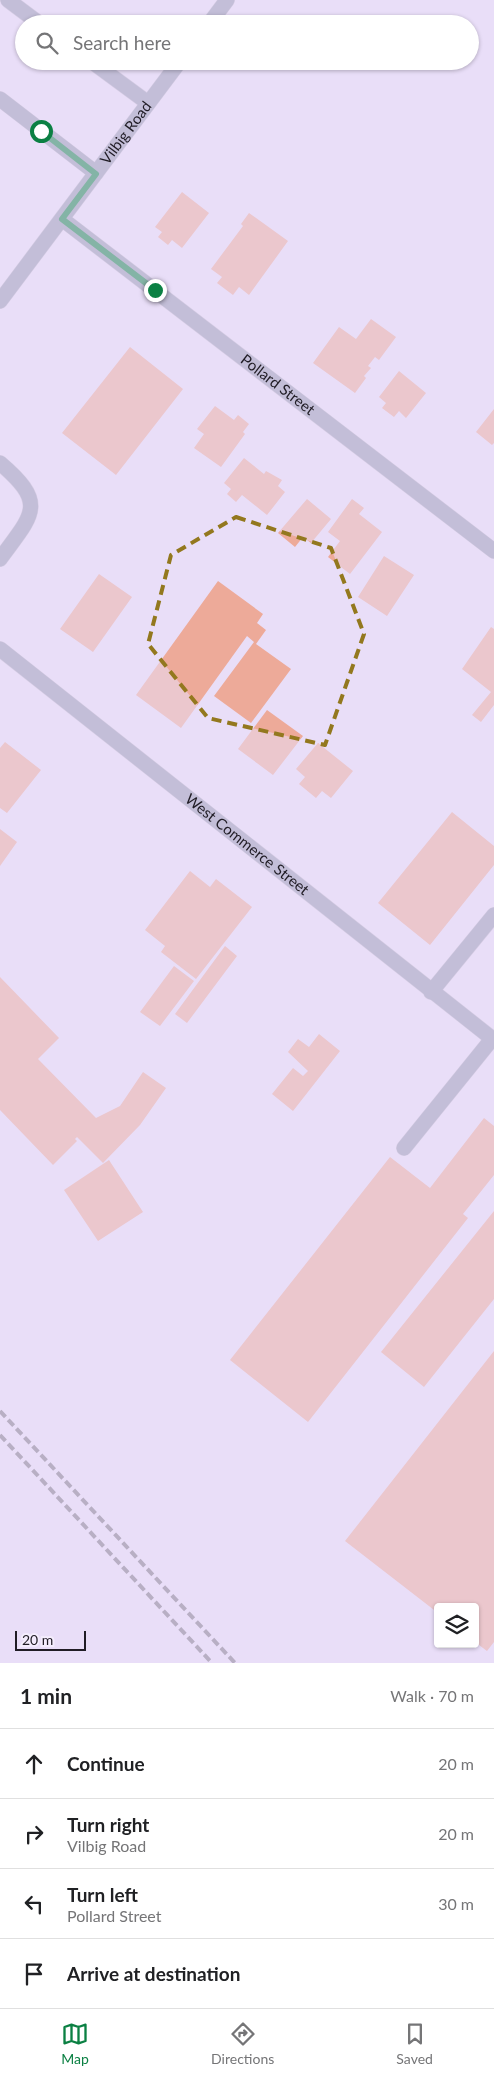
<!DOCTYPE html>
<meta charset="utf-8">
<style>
body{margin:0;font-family:Lato,sans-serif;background:#f6f6f6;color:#202124}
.controls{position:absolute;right:15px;bottom:15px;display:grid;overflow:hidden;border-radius:5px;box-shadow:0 1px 4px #0004}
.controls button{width:45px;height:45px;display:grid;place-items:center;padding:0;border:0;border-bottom:1px solid #e0e0e0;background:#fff;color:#202124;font:25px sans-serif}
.scale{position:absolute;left:15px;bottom:12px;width:71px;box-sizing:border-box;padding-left:5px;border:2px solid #201c25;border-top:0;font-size:14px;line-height:18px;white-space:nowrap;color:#201c25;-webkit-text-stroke:4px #f4edfd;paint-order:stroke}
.stop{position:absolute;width:15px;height:15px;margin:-11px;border:4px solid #0b8043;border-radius:50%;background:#fff}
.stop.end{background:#0b8043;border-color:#fff;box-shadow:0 1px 5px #0008}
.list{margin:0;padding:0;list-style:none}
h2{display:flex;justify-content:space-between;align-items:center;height:65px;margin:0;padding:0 20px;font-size:21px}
h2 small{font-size:16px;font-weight:400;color:#757577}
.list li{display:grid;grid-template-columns:32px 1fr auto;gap:15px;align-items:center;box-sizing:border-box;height:70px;padding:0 20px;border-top:1px solid #e0e0e0}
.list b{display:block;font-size:19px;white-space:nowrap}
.list p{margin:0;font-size:16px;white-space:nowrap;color:#757577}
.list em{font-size:16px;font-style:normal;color:#757577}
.icon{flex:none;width:28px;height:28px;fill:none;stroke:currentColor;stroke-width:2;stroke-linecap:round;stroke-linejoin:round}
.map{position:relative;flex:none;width:494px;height:1663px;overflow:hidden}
.search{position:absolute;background:#fff;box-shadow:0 1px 4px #0004;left:15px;right:15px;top:15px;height:55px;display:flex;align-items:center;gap:12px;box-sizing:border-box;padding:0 18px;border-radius:28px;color:#757577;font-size:19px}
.sheet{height:345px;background:#fff}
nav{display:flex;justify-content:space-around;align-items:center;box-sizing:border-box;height:70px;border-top:1px solid #e0e0e0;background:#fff;font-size:14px;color:#757577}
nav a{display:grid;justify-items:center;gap:2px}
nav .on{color:#0b8043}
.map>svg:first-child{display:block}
.building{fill:#edaa99}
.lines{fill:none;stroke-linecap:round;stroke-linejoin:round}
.minor-casing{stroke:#c5bbd2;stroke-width:16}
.minor{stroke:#9598b1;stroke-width:15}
.rail{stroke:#7c7586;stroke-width:4;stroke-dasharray:8 4;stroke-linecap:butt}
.route{stroke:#0b8043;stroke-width:6}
.marked{fill:none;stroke:#93781e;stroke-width:4;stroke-dasharray:10 6;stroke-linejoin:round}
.labels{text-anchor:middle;stroke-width:4;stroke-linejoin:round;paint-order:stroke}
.street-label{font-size:15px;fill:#201c25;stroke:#f4edfd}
</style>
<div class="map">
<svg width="494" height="1663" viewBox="0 0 494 1663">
<rect width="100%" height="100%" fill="#e9def8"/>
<!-- building -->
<path class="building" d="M182 192 209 213 182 248 172 240 168 245 158 237 162 232 155 227Z
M249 213 288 241 249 295 239 287 233 295 217 283 222 277 211 269 243 226 241 224Z
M371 319 396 337 379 360 375 357 368 366 371 368 364 376 366 378 355 393 313 363 339 327 356 339Z
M130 347 183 389 116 475 62 433Z
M399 371 426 393 406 418 399 411 394 417 382 408 386 403 379 397Z
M215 406 234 420 238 415 249 424 243 432 245 434 221 467 194 448 204 434 197 429Z
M494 409V443L492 445 476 432Z
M244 458 264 474 266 471 282 480 278 486 285 492 267 515 242 495 236 502 227 494 231 489 224 483Z
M307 499 331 519 311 543 303 537 295 547 278 533Z
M352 499 364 508 359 514 382 532 350 574 328 557 340 541 328 532Z
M384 556 414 575 387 616 358 597Z
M99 574 132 597 93 652 60 629Z
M218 581 263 614 257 623 266 630 256 644 291 669 251 723 214 696 254 642 247 636 181 728 136 695Z
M491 627 494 629V705L481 722 472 715 491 692 462 669Z
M267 710 303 736 273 775 238 749Z
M5 742 41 770 7 813 0 808V748Z
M318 743 353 771 331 798 322 791 316 798 299 784 305 777 296 769Z
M452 812 494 846V865L430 945 378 903Z
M0 829 17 842 0 866Z
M190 871 210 887 216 879 252 907 196 979 161 952 165 946 145 930Z
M225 946 237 956 187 1023 175 1014Z
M174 966 194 981 160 1026 140 1012Z
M0 977 59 1038 38 1059 96 1118 120 1106 143 1072 166 1088 140 1125 103 1163 77 1137 75 1139 77 1141 53 1165 0 1110Z
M319 1034 340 1051 293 1111 272 1094 293 1068 303 1076 308 1071 288 1052 298 1039 309 1047Z
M484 1118 494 1126V1175L463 1214 468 1218 308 1422 230 1360 390 1157 430 1188Z
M109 1160 143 1212 98 1241 64 1190Z
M494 1211V1299L424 1387 381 1352Z
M494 1351V1642L487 1651 475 1642V1607H438V1613L345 1541Z"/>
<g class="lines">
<defs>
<g id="minor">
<path d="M8 0 40 24"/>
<path d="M209 24 227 0"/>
<path d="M91 61 148 103"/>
<path d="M0 99 96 173"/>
<path id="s1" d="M62 219 494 551"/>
<path id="s2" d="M0 301 180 61"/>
<path d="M0 463C48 504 33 514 0 559"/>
<path id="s3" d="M0 649 494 1040"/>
<path d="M431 992 494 915"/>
<path d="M404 1148 492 1039"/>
</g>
</defs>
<!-- minor casing -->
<use href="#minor" class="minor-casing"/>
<!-- minor -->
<use href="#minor" class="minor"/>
<!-- rail -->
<path class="rail" d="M0 1411 235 1663
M0 1435 212 1663"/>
</g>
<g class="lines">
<!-- route -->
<path class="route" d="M41 131 96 174 62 219 155 290"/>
</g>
<!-- marked area -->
<path d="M0 0H494V1663H0ZM236 517 331 548 364 634 325 745 208 718 148 644 171 555Z" fill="#e9def8" fill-opacity=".55" fill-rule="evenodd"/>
<path class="marked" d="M236 517 331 548 364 634 325 745 208 718 148 644 171 555Z"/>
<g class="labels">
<!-- street labels -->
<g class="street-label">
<text dy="5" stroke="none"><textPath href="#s2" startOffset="210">Vilbig Road</textPath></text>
<text dy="5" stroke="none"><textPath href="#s1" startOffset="272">Pollard Street</textPath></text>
<text dy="5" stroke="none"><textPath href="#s3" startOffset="315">West Commerce Street</textPath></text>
</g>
</g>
</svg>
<div class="controls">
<button><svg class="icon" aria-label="layers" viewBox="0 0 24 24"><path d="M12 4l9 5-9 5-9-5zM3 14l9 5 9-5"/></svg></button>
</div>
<div class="scale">20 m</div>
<div class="stop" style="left:41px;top:131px"></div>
<div class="stop end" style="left:155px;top:290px"></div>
<div class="search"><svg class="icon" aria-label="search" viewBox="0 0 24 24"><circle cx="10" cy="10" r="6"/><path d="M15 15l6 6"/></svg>Search here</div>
</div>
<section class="sheet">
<h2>1 min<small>Walk · 70 m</small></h2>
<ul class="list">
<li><svg class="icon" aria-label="ahead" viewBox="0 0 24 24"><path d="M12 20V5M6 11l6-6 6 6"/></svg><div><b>Continue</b></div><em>20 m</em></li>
<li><svg class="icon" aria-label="right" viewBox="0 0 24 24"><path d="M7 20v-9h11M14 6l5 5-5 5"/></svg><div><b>Turn right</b><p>Vilbig Road</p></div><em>20 m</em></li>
<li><svg class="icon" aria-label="left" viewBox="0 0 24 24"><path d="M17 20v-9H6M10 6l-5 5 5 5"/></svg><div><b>Turn left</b><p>Pollard Street</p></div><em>30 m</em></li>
<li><svg class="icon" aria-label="arrive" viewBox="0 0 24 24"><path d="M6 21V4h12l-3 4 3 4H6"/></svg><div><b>Arrive at destination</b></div></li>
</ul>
</section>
<nav>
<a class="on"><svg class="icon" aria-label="map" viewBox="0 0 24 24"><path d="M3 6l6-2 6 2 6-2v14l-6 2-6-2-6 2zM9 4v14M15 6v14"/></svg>Map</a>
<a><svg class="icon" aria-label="directions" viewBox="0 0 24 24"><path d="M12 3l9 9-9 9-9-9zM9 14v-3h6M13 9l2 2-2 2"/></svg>Directions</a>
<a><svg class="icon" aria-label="saved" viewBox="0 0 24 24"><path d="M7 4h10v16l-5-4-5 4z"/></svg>Saved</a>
</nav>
